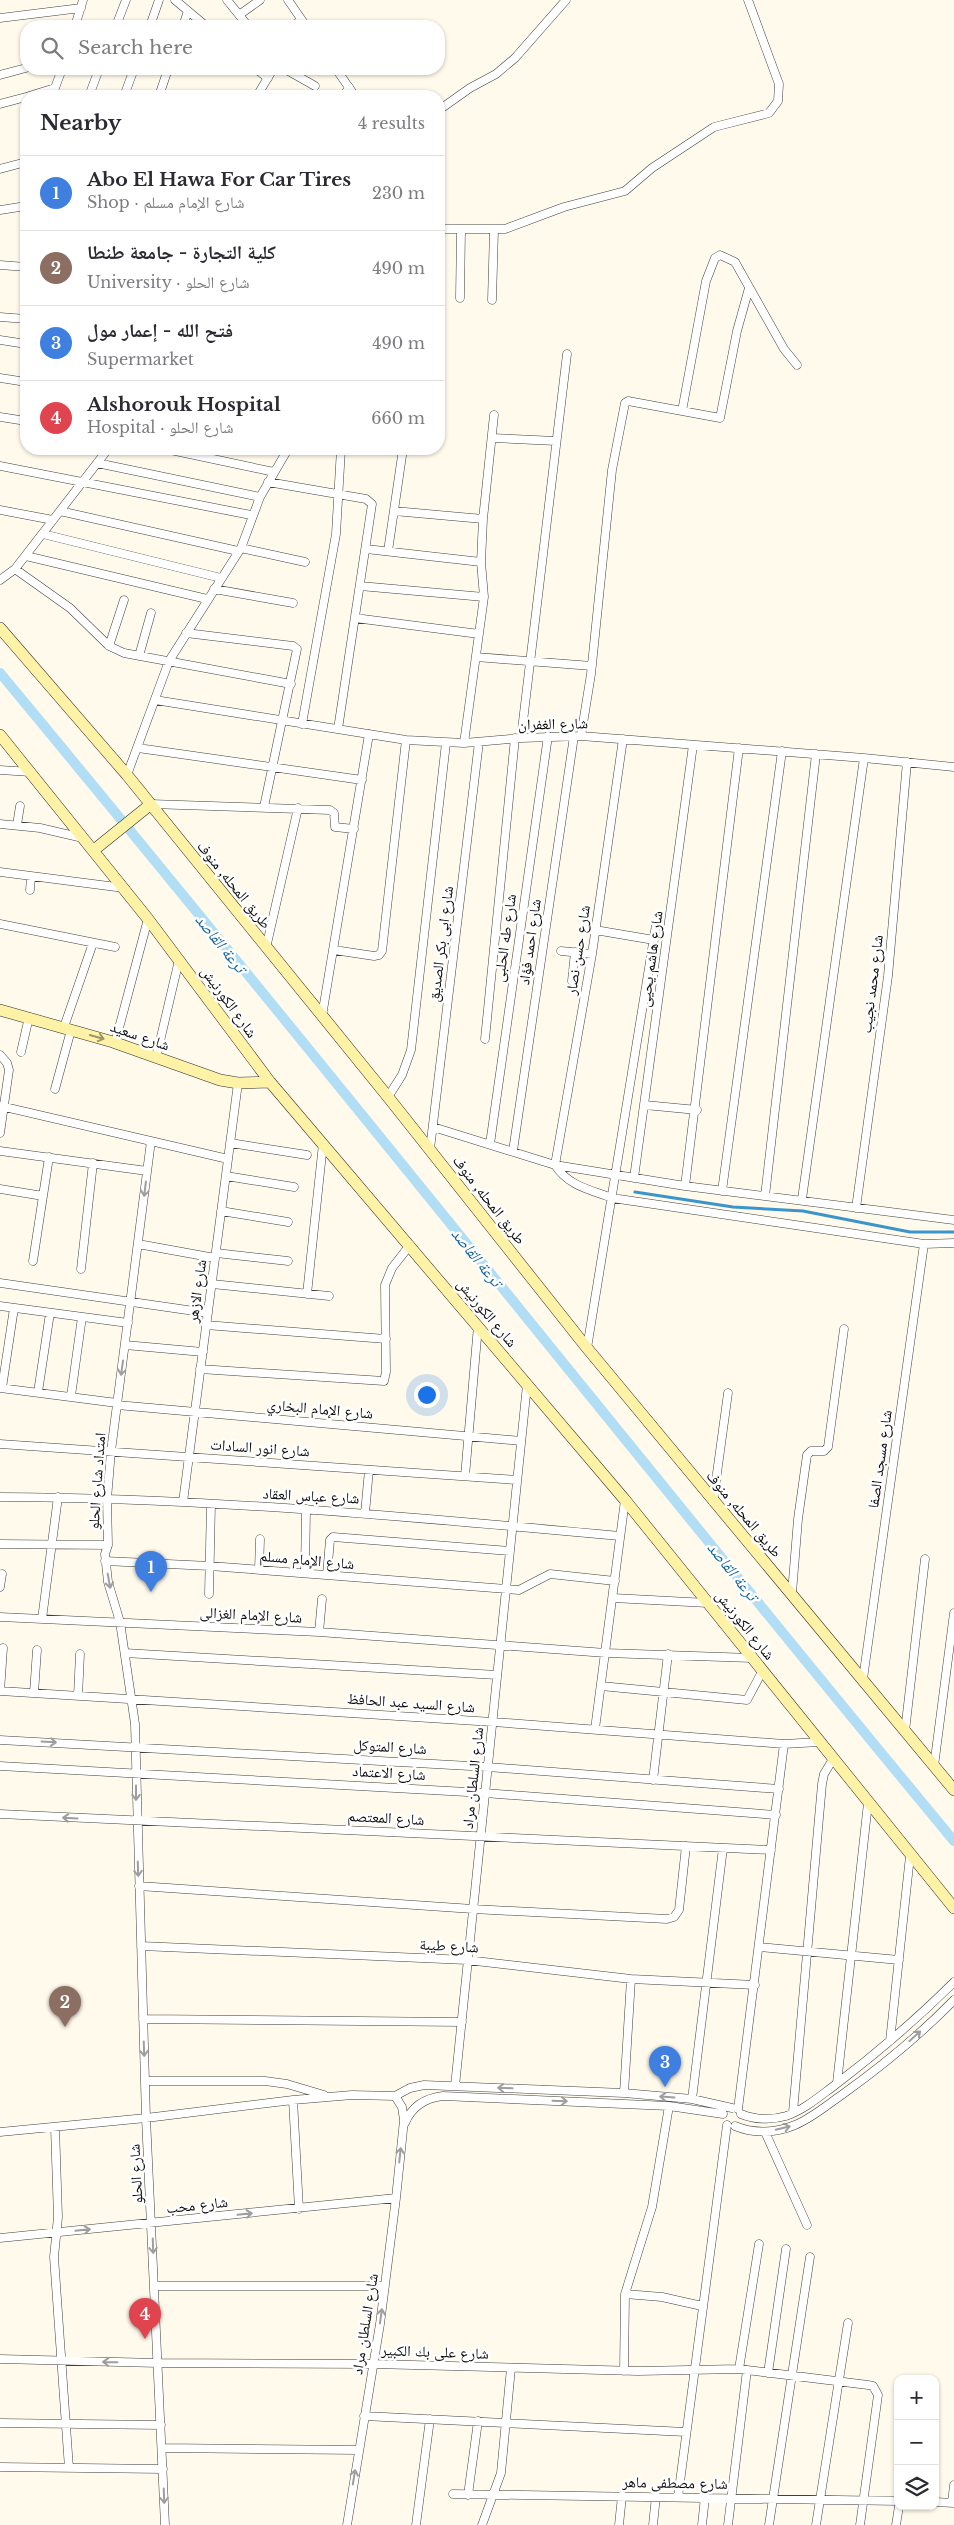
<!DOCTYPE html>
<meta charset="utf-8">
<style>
body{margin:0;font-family:"Libre Baskerville","Noto Naskh Arabic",serif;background:#f2f2f3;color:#2b2b33}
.controls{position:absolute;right:15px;bottom:15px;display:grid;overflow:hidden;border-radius:10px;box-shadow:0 1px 4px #0004}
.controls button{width:45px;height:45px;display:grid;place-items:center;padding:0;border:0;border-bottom:1px solid #e1e1e2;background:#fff;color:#2b2b33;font:25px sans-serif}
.you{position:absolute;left:426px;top:1394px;width:18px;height:18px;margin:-12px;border:4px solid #fff;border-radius:50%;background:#1a73e8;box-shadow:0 0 0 8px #1a73e833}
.badge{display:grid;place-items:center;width:32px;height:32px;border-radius:50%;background:#7c3aed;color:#fff;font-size:16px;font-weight:700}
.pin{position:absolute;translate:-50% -41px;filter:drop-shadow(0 1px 2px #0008)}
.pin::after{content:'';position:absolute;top:26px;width:18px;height:15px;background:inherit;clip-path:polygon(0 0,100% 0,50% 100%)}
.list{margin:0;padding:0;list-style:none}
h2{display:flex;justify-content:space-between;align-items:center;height:65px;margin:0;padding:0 20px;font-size:21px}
h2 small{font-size:16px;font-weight:400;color:#7c7c81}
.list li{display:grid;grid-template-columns:32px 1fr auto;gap:15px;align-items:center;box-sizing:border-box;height:75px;padding:0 20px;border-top:1px solid #e1e1e2}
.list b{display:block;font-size:19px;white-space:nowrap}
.list p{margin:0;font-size:16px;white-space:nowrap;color:#7c7c81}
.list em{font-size:16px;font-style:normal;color:#7c7c81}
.icon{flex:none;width:28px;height:28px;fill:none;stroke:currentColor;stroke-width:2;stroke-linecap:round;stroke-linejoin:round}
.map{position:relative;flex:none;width:954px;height:2525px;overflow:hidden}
.search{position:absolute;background:#fff;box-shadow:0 1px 4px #0004;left:20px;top:20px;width:425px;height:55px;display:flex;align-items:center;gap:12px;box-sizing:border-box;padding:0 18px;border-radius:20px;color:#7c7c81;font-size:19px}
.panel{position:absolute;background:#fff;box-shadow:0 1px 4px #0004;left:20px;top:90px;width:425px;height:365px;border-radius:20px}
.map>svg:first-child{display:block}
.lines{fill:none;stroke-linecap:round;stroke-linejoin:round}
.stream{stroke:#3995cb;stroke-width:3}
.canal{stroke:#b1ddf5;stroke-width:10}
.street-casing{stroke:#3f3f3f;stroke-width:9}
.secondary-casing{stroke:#2e2e2e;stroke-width:12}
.street{stroke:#fff;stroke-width:8}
.secondary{stroke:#fef2a7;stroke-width:11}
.oneway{stroke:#9d9669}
.oneway2{stroke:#9e9e9e}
.labels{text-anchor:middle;stroke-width:5;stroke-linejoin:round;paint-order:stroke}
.street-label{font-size:15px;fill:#0c0c0c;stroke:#fff}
.water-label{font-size:16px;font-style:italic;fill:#17659b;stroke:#fff}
</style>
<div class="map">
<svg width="954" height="2525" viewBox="0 0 954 2525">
<rect width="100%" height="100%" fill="#fffaeb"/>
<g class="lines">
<!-- stream -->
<path class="stream" d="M635 1192 733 1207 803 1211 910 1232H954"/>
<!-- canal -->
<path class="canal" d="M0 673C322 1060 633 1454 954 1841"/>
<defs>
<path id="street" d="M175 0 206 26
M227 0 248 26
M288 0 306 26
M239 15 260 0
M0 18 81 8
M75 26 83 0
M116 26 126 0
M150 26 159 0
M183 26 188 11
M292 26 302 20
M256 69 268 78
M285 69 315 86
M336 69 355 96
M0 75 26 68
M29 96 55 88 62 69
M89 96 99 69
M124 96 134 69
M159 96 168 69
M257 96 273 69
M344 96 349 87
M0 104 26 97
M439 110 470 88 496 74 515 58 566 0
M0 169 26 162
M0 210 26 206
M439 229H505L564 207 625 191 652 168 714 127 769 113 778 101 779 84 748 0
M0 265 26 267
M460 298 461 230
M492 300 494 230
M0 317 26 319
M0 340 26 344
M0 378 26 382
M682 411 706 281 715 258 720 255 735 262 784 349 797 365
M0 417 26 421
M492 438 556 441
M166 449 274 472
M97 463 260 497
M0 466 251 515
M268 482 366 499 372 504 338 729
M0 510 53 520
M60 511 238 551
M394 511 483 519
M43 534 221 578
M241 548 305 562
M366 549 481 562
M388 551 403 449
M26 556 207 599
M15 569 70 608 109 646 124 653 291 684
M0 580 15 569 108 449
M360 586 484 597
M214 589 293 603
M355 618 479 634
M186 633 293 646 297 649 264 807
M109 646 124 600
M139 656 151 613
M476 657 592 666
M155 700 406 740 464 743 521 738 581 736 864 758 954 767
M302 724 336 534 341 449
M581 736 591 674 612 470 625 403 628 401 720 418 737 331 749 288
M521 738 567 354
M464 743 484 597 481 562 483 519 494 415
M138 748 362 780
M0 770 31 772
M127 775 169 661 241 548 260 497 288 449
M151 804 330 810 334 813 335 827 354 829
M0 824 40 828 83 838
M17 825 20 806
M0 872 124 888
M30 890 31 877
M0 924 115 947
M595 930 654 940
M266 948 298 808
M334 950 374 956 379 955 382 951 406 740
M561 951 592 954
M572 981 575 952
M322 1016 369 734
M64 1027 93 943
M485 1039 515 738
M115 1043 148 919
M21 1052 29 1017
M0 1055 7 1063 9 1070 0 1133
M156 1058 179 960
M55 1089 71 1030
M388 1097 402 1075 411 1050 446 743
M645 1105 697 1110
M0 1106 228 1159
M433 1127 555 1165 685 1186 954 1220
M151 1141 111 1451 107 1499 108 1545 105 1554 108 1582 120 1622 135 1724 146 2118 165 2525
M230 1143 307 1155
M490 1144 548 736
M430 1149 479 742
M0 1151 147 1171
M513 1151 574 736
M555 1165 592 954 623 739
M555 1165C568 1186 591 1190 612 1198L924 1244 954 1243
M226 1176 294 1187
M634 1178 693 745
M685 1186 739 748
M0 1189 43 1196
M722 1191 782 751
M765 1196 816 754
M802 1199 864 758
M856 1208 888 976 907 762
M221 1211 288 1222
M138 1244 215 1258
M216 1253 288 1261
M33 1261 49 1157
M81 1269 93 1163
M0 1283 208 1313
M212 1284 329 1296
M307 1294 323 1144
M0 1306 128 1323
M206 1325 386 1339
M125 1345 203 1352
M587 1348 656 925
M200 1369 384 1381 386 1372 385 1285 392 1268 410 1245
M0 1388 117 1403
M2 1388 14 1308
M38 1392 50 1313
M71 1396 82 1317
M117 1405 521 1441
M0 1444 517 1480
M465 1476 478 1326
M0 1497C207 1498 414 1517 620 1536
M183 1502 238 1083
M713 1502 728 1393
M365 1513 369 1470
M0 1544 108 1545
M105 1561 210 1566 519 1590 550 1574 615 1581
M259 1570 260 1539
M305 1573 306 1509
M327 1575 330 1540 333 1537 510 1551
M0 1587 2 1574
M792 1593 798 1519 807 1455 811 1451H824L828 1447 844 1329
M209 1594 211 1504
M613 1598 708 1603
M0 1617 319 1632 606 1653 752 1658
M42 1619 58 1497
M319 1632 322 1599
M125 1653 497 1675
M863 1679 924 1244
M601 1686 747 1700 763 1670
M0 1691 493 1722 784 1744 819 1742
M0 1691 3 1648
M34 1693 37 1650
M78 1696 80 1654
M595 1729 625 1500
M905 1731 925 1559
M0 1740 488 1767 779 1789
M0 1766 485 1793 776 1815
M934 1766 954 1613
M653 1780 668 1654
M0 1814 771 1850
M139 1886 473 1909 667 1919 674 1917 679 1910 686 1846
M141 1946 467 1960 631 1979 755 1985
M760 1947 899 1960
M143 2019 462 2022
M890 2041 910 1856
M145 2081H265L287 2084 324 2095
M837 2083 868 1803
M455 2086 527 1385
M624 2093 631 1979
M692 2099 723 1848
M293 2100 299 2209
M738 2109 784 1744
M793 2112 822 1784 824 1774 833 1759
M741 2114C755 2120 772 2120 786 2116 804 2110 820 2096 835 2085 877 2053 917 2019 954 1982
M405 2123C412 2106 425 2098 443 2096L669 2106 723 2114
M735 2126C754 2134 776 2133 795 2125 812 2118 827 2105 843 2094 882 2066 920 2035 954 2000
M55 2127 58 2217 54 2257 69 2468
M0 2132 146 2118 293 2100 352 2095 395 2096 410 2088 424 2085 624 2093 692 2099 732 2108
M765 2132 807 2225
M0 2238 396 2198
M155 2286H385
M625 2294 662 2297 702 2306
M0 2359 158 2363 373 2364 638 2371 739 2369 868 2385 873 2386 878 2395 860 2525
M739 2369 759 2244
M624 2371 625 2294 652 2207 669 2106
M768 2373 786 2249
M364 2416 686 2432
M0 2423 161 2425
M162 2448 359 2450
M0 2467 163 2469
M453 2494 898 2501
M468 2495 478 2421
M678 2497 727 2125
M935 2502 954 2503
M952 2503 954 2485
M347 2525 380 2324 396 2198 404 2120 402 2107 395 2096
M416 2525 430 2419
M482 2525 501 2473 511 2368
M619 2525 622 2496
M653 2525 656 2496
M702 2525 705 2497
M728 2525 747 2370
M769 2525 810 2257
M816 2525 848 2323
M896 2525 899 2506"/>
<path id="secondary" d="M0 628 127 775 388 1097 587 1348 954 1790
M0 735 148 919 270 1082 625 1500 954 1908
M94 850 151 804
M0 1010 113 1042 220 1080 238 1083 270 1082"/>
</defs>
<!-- street casing -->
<use href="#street" class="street-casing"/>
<!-- secondary casing -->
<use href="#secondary" class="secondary-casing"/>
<!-- street -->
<use href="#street" class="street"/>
<!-- secondary -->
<use href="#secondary" class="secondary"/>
</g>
<!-- one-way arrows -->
<defs><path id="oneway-shaft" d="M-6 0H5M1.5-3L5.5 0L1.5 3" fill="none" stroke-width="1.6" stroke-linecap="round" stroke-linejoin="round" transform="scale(1.25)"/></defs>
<use class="oneway" href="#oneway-shaft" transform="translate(97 1037) rotate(16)"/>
<g class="oneway2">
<use href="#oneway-shaft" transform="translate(145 1189) rotate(97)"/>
<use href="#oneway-shaft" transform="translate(122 1368) rotate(98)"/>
<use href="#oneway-shaft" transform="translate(109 1581) rotate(80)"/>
<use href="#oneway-shaft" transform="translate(49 1742) rotate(3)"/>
<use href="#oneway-shaft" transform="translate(136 1793) rotate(90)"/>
<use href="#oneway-shaft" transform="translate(70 1818) rotate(-177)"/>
<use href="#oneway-shaft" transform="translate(138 1869) rotate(88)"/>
<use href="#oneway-shaft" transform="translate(915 2036) rotate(-42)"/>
<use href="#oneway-shaft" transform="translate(144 2049) rotate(88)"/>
<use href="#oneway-shaft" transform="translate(505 2088) rotate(-178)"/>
<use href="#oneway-shaft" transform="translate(667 2097) rotate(-176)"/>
<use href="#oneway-shaft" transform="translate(560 2101) rotate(2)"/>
<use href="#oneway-shaft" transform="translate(783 2128) rotate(-14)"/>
<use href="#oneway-shaft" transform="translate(400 2155) rotate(-84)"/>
<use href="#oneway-shaft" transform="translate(245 2214) rotate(-6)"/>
<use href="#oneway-shaft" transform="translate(83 2230) rotate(-6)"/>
<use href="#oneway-shaft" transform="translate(153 2246) rotate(88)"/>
<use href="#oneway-shaft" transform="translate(381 2316) rotate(-82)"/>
<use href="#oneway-shaft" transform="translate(110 2362) rotate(-179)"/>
<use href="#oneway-shaft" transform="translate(354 2477) rotate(-81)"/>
<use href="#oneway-shaft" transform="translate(164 2496) rotate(88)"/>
</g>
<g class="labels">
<!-- street labels -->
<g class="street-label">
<text transform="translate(553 724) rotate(-1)" y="5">شارع الغفران</text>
<text transform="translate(234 885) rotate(51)" y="5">طريق المحله, منوف</text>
<text transform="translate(505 938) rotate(-82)" y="5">شارع طه الحلبى</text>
<text transform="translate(530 942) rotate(-82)" y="5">شارع احمد فؤاد</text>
<text transform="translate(441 944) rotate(-83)" y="5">شارع ابى بكر الصديق</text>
<text transform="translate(578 950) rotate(-81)" y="5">شارع حسن نصار</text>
<text transform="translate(651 959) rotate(-82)" y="5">شارع هاشم يحيى</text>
<text transform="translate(872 984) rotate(-83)" y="5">شارع محمد نجيب</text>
<text transform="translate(229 1002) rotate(54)" y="5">شارع الكورنيش</text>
<text transform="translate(140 1036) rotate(19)" y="5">شارع سعيد</text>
<text transform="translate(489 1200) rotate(52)" y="5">طريق المحله, منوف</text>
<text transform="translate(197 1291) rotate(-82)" y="5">شارع الازهر</text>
<text transform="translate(487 1313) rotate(50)" y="5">شارع الكورنيش</text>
<text transform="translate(320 1409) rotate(5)" y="5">شارع الإمام البخاري</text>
<text transform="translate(260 1448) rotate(4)" y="5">شارع انور السادات</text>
<text transform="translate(880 1459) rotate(-82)" y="5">شارع مسجد الصفا</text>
<text transform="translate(97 1481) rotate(-86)" y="5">امتداد شارع الحلو</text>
<text transform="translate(311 1496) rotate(3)" y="5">شارع عباس العقاد</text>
<text transform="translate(744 1514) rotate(50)" y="5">طريق المحله, منوف</text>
<text transform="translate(307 1560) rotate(5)" y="5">شارع الإمام مسلم</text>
<text transform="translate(251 1615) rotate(3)" y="5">شارع الإمام الغزالى</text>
<text transform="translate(745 1625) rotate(51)" y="5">شارع الكورنيش</text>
<text transform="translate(411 1703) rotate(4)" y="5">شارع السيد عبد الحافظ</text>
<text transform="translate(390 1747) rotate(3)" y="5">شارع المتوكل</text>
<text transform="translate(389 1773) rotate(3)" y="5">شارع الاعتماد</text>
<text transform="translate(473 1778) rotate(-84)" y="5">شارع السلطان مراد</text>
<text transform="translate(386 1818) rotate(3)" y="5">شارع المعتصم</text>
<text transform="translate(449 1946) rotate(3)" y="5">شارع طيبة</text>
<text transform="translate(136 2174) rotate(-93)" y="5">شارع الحلو</text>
<text transform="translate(197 2205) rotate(-6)" y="5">شارع محب</text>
<text transform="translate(365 2324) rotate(-81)" y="5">شارع السلطان مراد</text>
<text transform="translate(435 2352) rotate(2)" y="5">شارع على بك الكبير</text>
<text transform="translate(675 2483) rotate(1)" y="5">شارع مصطفى ماهر</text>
</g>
<!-- water labels -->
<g class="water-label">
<text transform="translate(221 943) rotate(51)" y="6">ترعة القاصد</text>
<text transform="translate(477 1257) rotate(51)" y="6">ترعة القاصد</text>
<text transform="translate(733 1571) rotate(51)" y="6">ترعة القاصد</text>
</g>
</g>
</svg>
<div class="controls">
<button>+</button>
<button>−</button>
<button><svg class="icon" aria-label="layers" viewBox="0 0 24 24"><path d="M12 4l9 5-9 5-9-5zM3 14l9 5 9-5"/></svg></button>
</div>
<div class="you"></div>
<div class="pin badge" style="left:151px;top:1592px;background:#3f7fe0">1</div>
<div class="pin badge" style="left:65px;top:2027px;background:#8d6e63">2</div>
<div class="pin badge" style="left:665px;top:2087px;background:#3f7fe0">3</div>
<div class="pin badge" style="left:145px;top:2339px;background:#e0444e">4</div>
<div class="search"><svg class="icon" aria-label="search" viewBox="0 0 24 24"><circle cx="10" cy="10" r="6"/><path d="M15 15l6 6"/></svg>Search here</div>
<section class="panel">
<h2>Nearby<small>4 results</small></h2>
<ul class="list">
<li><span class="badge" style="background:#3f7fe0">1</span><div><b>Abo El Hawa For Car Tires</b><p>Shop · شارع الإمام مسلم</p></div><em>230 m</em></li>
<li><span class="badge" style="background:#8d6e63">2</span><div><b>كلية التجارة - جامعة طنطا</b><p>University · شارع الحلو</p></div><em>490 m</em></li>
<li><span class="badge" style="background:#3f7fe0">3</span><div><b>فتح الله - إعمار مول</b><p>Supermarket</p></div><em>490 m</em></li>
<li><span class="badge" style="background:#e0444e">4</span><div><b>Alshorouk Hospital</b><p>Hospital · شارع الحلو</p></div><em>660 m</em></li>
</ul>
</section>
</div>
